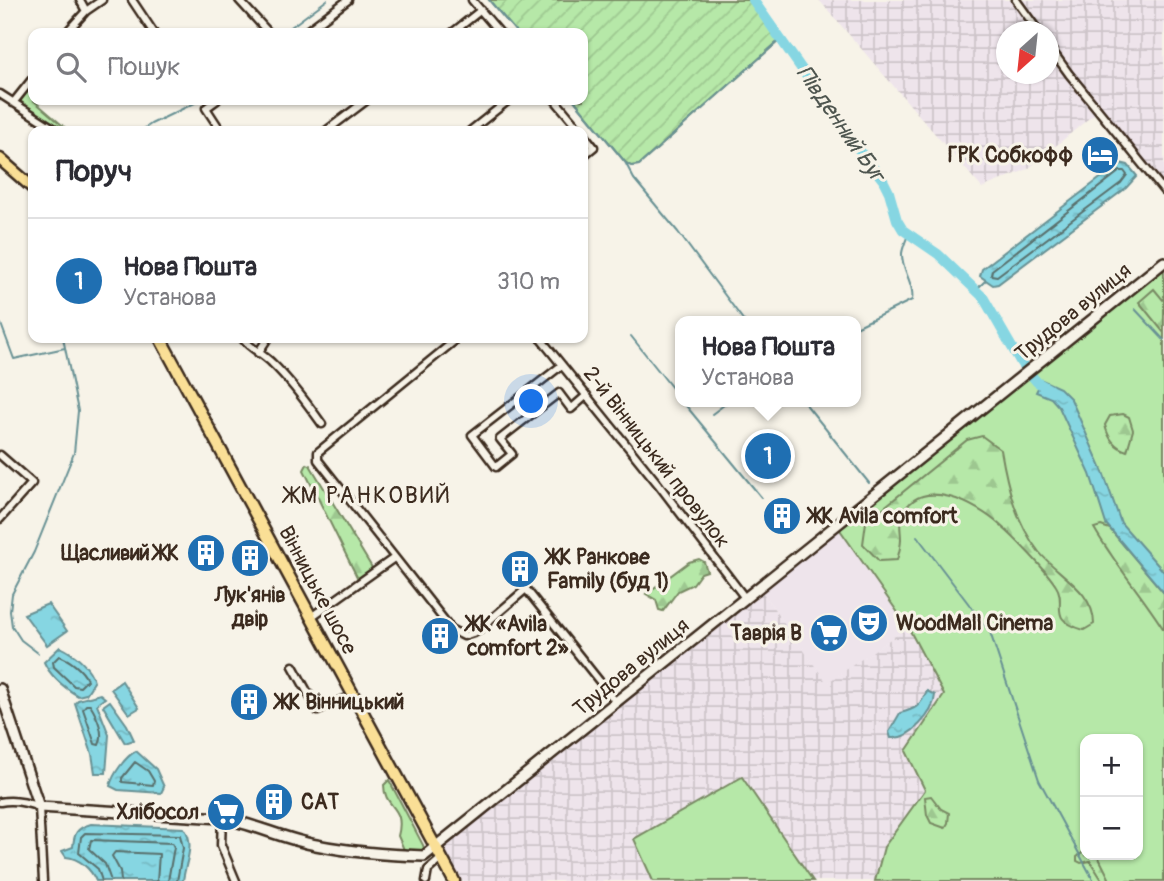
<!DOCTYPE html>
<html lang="uk">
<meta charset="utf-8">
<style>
body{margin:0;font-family:Pangolin,sans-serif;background:#f7f7f7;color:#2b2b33}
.controls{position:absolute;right:21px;bottom:21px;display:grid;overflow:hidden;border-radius:14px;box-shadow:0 2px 5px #0004}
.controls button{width:63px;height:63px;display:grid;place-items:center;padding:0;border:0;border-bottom:2px solid #e1e1e2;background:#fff;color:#2b2b33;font:35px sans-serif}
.compass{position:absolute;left:996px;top:21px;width:63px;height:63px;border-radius:50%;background:#fff;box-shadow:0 2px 5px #0004;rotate:207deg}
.you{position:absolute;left:532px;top:402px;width:24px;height:24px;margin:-18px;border:5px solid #fff;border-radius:50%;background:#1a73e8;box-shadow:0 0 0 10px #1a73e833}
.badge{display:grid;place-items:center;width:46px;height:46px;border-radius:50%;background:#1f6fb2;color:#fff;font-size:23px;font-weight:700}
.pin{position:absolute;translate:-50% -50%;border:4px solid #fff;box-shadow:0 2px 7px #0006}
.popup{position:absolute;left:675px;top:316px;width:186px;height:91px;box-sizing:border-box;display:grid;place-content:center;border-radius:14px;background:#fff;filter:drop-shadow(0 2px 5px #0005);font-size:23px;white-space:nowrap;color:#7c7c81}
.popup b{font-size:26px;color:#2b2b33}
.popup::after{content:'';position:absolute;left:50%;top:100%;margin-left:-14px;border:14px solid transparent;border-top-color:#fff}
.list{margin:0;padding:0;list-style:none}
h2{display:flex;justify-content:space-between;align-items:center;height:91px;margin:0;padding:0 28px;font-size:30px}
h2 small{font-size:23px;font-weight:400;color:#7c7c81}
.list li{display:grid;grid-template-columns:46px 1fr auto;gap:21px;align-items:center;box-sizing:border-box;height:126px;padding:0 28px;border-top:2px solid #e1e1e2}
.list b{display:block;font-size:26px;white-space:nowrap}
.list p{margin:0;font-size:23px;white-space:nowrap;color:#7c7c81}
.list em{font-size:23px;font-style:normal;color:#7c7c81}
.icon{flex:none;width:38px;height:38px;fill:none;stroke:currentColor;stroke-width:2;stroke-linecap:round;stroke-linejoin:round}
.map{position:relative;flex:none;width:1164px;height:881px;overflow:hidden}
.search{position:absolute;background:#fff;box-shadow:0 2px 5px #0004;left:28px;top:28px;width:560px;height:77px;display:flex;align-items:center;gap:18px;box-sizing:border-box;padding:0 24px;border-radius:14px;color:#7c7c81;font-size:26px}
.panel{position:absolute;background:#fff;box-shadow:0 2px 5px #0004;left:28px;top:126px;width:560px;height:217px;border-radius:14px}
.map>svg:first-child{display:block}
.built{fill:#eee4eb}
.industrial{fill:url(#industrial-grid)}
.grass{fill:#b6e8a8;stroke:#788963;stroke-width:2;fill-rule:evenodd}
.forest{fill:url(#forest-firs);stroke:#788963;stroke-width:2}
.garden{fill:url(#garden-furrows);stroke:#788963;stroke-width:2}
.water{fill:url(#water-ripples);stroke:#689194;stroke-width:2}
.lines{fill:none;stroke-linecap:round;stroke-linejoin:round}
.shore{stroke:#596f6c;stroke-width:2}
.stream{stroke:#689194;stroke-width:2}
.river{stroke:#86d6e2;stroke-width:10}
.street-casing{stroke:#3b2a1e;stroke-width:11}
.secondary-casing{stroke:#3b2a1e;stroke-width:14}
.primary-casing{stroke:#3b2a1e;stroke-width:15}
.street{stroke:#f7f3e8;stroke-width:6}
.secondary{stroke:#f7f3e8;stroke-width:9}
.primary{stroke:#fadf96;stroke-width:10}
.labels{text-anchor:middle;stroke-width:6;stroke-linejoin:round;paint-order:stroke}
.poi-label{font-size:21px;font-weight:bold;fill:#3b2a1e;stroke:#f7f3e8;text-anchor:start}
.street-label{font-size:21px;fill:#3b2a1e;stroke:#f7f3e8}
.water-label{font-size:23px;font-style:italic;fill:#4e554f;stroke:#f7f3e8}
.neighbourhood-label{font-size:23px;letter-spacing:2px;fill:#3b2a1e;stroke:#f7f3e8}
</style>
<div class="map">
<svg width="1164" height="881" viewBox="0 0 1164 881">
<defs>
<pattern id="industrial-grid" width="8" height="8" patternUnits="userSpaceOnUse" patternTransform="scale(1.75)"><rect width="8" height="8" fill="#eee4eb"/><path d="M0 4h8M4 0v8" fill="none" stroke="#cdc4c9"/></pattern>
<pattern id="forest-firs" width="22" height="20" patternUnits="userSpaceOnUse" patternTransform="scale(1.75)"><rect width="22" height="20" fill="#b6e8a8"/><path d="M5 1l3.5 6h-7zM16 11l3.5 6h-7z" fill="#9dc790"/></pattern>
<pattern id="garden-furrows" width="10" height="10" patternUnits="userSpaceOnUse" patternTransform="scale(1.75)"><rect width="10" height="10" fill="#b6e8a8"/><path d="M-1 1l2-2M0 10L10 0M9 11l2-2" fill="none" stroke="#9dc790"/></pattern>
<pattern id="water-ripples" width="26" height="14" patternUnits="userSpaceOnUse" patternTransform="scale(1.75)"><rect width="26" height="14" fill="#86d6e2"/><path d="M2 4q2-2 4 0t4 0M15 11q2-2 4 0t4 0" fill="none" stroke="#75b8c1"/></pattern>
</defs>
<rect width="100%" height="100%" fill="#f7f3e8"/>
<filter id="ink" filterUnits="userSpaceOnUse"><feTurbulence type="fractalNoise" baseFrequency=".0143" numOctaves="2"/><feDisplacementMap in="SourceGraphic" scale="14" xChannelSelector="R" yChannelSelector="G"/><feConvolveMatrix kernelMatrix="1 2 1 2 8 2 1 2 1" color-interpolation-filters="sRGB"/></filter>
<g filter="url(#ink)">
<!-- built -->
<path class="built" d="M838 527 908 627 827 684 760 589Z"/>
<!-- industrial -->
<path class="industrial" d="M819 0H1010L1033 31 1006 32V74H1048L1049 52 1094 114 1028 169 982 188Z
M1021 0H1164V179L1158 184 1049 45 1048 32 1039 31 1018 2Z
M760 589 827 683 908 627 944 696 906 751 925 790 884 847 875 881H813L742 777 635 838 653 881H457L439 847Z"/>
<!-- grass -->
<path class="grass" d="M30 88 33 100 69 131H62L21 106 20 99Z
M1164 265V881H875L884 847 925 790 906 751 944 695 908 627 838 527ZM1085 739H1138V855H1085Z
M742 777 813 881H653L634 839Z
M389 780 423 845 425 852H405L398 836C406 805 384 809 384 785Z"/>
<!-- forest -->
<path class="forest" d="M1154 289 1164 301V333L1139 302Z
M1123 414 1129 417 1133 430 1127 451C1114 447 1108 438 1105 425L1110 416Z
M982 436 1001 450C1007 485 1016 523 1039 552 1058 575 1094 591 1094 624L1084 630C1045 619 1068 604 1056 586 1046 570 1015 538 1001 526 977 504 919 473 901 517 899 523 901 532 901 539 901 546 899 553 897 560L879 561 863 544 866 522 967 440Z
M307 464 310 465 371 566 372 569 358 579 304 470Z
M1101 526 1110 529 1164 593V630C1142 595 1114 563 1094 528Z
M699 559 704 562 707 571 701 573 693 584 678 591 663 611 659 610 656 600 646 594 689 562Z
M931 796 941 809 949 813 948 823 945 828 931 823 927 815 925 797Z
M1085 851V855L1098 856 1109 878 1106 880H1102L1090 861 1081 863 1077 861V857Z"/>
<!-- garden -->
<path class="garden" d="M489 0H753L781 39 639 165 631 166 625 162 574 100H583V33H517Z"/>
<!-- water -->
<path class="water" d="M1120 163 1128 165 1137 176 1126 188 998 284 993 285 980 276 982 269Z
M1042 380 1060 388 1071 399 1103 472 1121 523 1164 572V593L1106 524 1090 474 1059 407 1051 398 1036 392Z
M48 604 67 631 47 645 24 614Z
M60 647C73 653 91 667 94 682L86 694 78 696C65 688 50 676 44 662Z
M122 681 139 708 129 714 111 689Z
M927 691 935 695C934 713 910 740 891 738L889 732 900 713C916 709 920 706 927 691Z
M100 694 105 698 97 704 109 735 106 773H95L92 754 75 703 78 700Z
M110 701 127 725 134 740 125 743 103 706Z
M136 751 156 769 164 787 161 793 118 790 110 786C113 774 125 757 136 751Z
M91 824 184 828C196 844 185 863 183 881H96C91 869 79 858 66 857L62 851 73 847C74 834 76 828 91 824Z"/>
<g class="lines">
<!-- shore -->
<path class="shore" d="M1120 171H1124L1127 175 1121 183 997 276 991 275 992 270Z
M59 656C69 659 83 670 87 680L80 687 74 686 54 667 53 662Z
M86 705H90C97 716 105 734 99 745L95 744 83 709Z
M135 762 148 771 154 781 153 785 122 782V778Z
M102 881 98 869 79 853 81 837 85 833 180 835 183 848 177 881
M111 881 105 864 89 849 91 840 172 843 174 847 168 881
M121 881 120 871 112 856 115 852 159 854 157 881"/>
<!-- stream -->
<path class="stream" d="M489 0 517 33
M283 33 327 0
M574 100 625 162 634 179 678 232 744 321
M141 131 151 124 201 100
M626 163 631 166 639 165 781 39
M976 290 985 281
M1135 309 1164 340
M1 324 14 359 65 348
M856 327 912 300C915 285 901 269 902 253 903 247 906 240 908 235
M631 336 680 398
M683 402 761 497
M804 402 869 483
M712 414 728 402
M917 536 990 632 1039 780 1094 881
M38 653 21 640 12 626 10 611 12 594 34 552 74 453 78 411 63 338"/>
<!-- river -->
<path class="river" d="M753 0 853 142 883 180 889 192 897 220 903 230 938 254 983 297 1021 363 1037 382 1049 389"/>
<defs>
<path id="street" d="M80 0 86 11
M132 0 154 33
M239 0 269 33
M472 0 500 33
M1016 0 1039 32
M66 33 86 11 102 0
M304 33 348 0
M452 33 481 10
M1048 45 1069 74 1164 191
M0 94 58 131
M217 100 206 108 221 131
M555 100 581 131
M13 103 33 78
M326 131 367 100
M470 131 509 100
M583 133 594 147 583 156
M242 338C251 349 262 353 272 363 291 381 307 403 322 424
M458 338 318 452V460L452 630 464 636 476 632 526 589 616 702
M540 338 658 484 745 598
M258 353 268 338
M562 365 472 435 496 467 512 454 500 439 559 393 571 409 587 395
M0 455 32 483 0 519
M311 617 394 558
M293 666 318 711 321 709
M330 704 354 696
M0 802C14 799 26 802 39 807L43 881
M222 818 221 845 236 881
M426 881 428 870 442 858"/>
<path id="secondary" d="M0 689 39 807 222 818C254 824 284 839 316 845 351 852 389 855 424 856L1164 262"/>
<path id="primary" d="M0 159 33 188
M160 338 454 881"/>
</defs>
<!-- street casing -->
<use href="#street" class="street-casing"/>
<!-- secondary casing -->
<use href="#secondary" class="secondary-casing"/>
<!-- primary casing -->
<use href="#primary" class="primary-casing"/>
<!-- street -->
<use href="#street" class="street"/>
<!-- secondary -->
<use href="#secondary" class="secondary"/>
<!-- primary -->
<use href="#primary" class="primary"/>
</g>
</g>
<!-- icons -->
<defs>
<symbol id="hotel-disc" viewBox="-11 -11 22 22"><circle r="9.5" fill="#1f6fb2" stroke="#f7f3e8"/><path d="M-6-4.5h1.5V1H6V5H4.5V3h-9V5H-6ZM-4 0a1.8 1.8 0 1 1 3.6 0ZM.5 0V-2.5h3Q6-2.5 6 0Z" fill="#fff"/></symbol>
<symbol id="building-disc" viewBox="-11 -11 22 22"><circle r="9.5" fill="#1f6fb2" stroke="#f7f3e8"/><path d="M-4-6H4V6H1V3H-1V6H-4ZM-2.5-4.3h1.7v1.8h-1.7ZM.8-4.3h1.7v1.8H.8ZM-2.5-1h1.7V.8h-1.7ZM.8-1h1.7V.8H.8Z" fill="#fff"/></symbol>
<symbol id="theatre-disc" viewBox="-11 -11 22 22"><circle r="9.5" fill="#1f6fb2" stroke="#f7f3e8"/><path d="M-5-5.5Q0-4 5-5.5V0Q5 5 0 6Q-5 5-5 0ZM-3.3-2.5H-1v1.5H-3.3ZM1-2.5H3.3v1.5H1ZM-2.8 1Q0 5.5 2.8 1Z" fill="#fff"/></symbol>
<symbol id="supermarket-disc" viewBox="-11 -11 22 22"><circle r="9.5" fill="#1f6fb2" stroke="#f7f3e8"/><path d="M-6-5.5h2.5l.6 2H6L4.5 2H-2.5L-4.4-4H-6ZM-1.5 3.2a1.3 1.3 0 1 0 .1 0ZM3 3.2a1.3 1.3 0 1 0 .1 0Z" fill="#fff"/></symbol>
</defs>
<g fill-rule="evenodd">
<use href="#hotel-disc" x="1078" y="133" width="44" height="44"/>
<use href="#building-disc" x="760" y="494" width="44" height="44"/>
<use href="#building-disc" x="184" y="531" width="44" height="44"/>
<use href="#building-disc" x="228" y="536" width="44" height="44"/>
<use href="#building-disc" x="498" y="547" width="44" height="44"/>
<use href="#theatre-disc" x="847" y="601" width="44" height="44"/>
<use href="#supermarket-disc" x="807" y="611" width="44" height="44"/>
<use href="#building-disc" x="418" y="614" width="44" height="44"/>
<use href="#building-disc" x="227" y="680" width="44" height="44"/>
<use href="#building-disc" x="252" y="780" width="44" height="44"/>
<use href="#supermarket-disc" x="204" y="790" width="44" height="44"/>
</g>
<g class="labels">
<!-- poi labels -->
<g class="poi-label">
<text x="1073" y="162" text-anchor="end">ГРК Собкофф</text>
<text x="809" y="523">ЖК Avila comfort</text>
<text x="179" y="560" text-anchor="end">Щасливий ЖК</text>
<text x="547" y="564">ЖК Ранкове<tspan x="547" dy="24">Family (буд 1)</tspan></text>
<text x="250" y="602" text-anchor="middle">Лук'янів<tspan x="250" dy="24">двір</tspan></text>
<text x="896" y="630">WoodMall Cinema</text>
<text x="467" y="631">ЖК «Avila<tspan x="467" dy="24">comfort 2»</tspan></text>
<text x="802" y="640" text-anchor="end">Таврія В</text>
<text x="276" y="709">ЖК Вінницький</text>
<text x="301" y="809">САТ</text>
<text x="199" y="819" text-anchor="end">Хлібосол</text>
</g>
<!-- street labels -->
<g class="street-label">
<text transform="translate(1073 312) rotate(-39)" y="7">Трудова вулиця</text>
<text transform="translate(657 457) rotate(52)" y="7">2-й Вінницький провулок</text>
<text transform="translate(318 590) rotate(62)" y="7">Вінницьке шосе</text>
<text transform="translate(631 667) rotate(-39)" y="7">Трудова вулиця</text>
</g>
<!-- water labels -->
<g class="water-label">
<text transform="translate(841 123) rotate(55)" y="8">Південний Буг</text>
</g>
<!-- neighbourhood labels -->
<g class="neighbourhood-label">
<text x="368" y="503">ЖМ РАНКОВИЙ</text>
</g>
</g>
</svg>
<div class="controls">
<button>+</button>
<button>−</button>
</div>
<svg class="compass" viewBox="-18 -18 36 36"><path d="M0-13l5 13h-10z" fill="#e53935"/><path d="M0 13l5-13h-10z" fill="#7c7c81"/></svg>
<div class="you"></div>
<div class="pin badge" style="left:768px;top:456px">1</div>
<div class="popup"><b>Нова Пошта</b>Установа</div>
<div class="search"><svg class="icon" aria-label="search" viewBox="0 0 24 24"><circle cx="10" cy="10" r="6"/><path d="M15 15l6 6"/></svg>Пошук</div>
<section class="panel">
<h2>Поруч<small></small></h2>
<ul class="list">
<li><span class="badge">1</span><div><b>Нова Пошта</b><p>Установа</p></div><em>310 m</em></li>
</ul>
</section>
</div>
